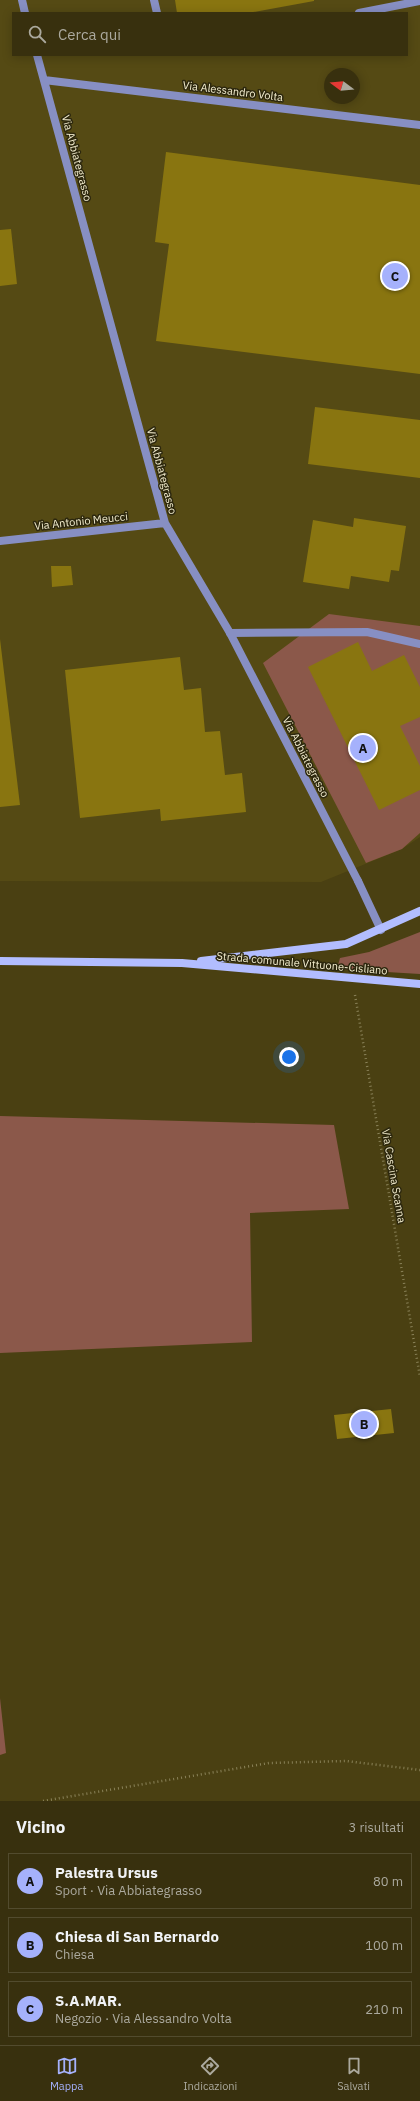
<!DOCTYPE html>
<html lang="it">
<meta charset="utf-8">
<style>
body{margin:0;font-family:"IBM Plex Sans",sans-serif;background:#3f3817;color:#f1f3f6}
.compass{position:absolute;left:324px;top:68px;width:36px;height:36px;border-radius:50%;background:#38300e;box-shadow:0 2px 10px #0003;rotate:286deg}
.you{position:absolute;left:289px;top:1057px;width:14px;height:14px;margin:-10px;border:3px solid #fff;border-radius:50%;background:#1a73e8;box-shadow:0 0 0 6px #1a73e833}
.badge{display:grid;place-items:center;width:26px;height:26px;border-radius:50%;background:#a5b1fc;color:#111;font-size:13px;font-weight:700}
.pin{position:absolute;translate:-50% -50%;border:2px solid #fff;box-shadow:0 1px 4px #0006}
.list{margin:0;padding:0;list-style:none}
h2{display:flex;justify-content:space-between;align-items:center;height:52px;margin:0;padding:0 16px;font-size:17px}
h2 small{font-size:13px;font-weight:400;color:#aba99e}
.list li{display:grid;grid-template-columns:26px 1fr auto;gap:12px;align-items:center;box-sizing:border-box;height:56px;margin:0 8px 8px;padding:0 8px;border:1px solid #524b2e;border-radius:0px}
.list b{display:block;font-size:15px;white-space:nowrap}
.list p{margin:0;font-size:13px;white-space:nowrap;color:#aba99e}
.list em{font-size:13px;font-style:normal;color:#aba99e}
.icon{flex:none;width:22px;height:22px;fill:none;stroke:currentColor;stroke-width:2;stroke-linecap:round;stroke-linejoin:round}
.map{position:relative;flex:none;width:420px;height:1801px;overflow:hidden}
.search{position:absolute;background:#38300e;box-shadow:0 2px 10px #0003;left:12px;right:12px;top:12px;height:44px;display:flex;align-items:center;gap:10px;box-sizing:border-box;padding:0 14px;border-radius:0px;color:#aba99e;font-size:15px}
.sheet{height:244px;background:#38300e}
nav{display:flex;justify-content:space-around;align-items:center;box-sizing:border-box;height:56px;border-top:1px solid #524b2e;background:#38300e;font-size:11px;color:#aba99e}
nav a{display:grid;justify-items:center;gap:2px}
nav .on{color:#a5b1fc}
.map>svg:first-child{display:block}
.built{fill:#554a14;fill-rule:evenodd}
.green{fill:#8b584a}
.building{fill:#897510}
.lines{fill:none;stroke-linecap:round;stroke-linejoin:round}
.path{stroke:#8a8259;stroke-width:2.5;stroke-dasharray:1 3;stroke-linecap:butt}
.service{stroke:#878fc3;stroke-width:8}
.minor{stroke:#878fc3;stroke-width:8}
.secondary{stroke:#b2bdff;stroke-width:8}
.labels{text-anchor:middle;stroke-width:3;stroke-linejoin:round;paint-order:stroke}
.street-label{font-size:11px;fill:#f2eccd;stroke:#2c270e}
</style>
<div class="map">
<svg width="420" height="1801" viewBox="0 0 420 1801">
<rect width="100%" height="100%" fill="#4a4012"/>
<!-- built -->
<path class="built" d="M0 0H420V837L402 849 321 882 0 881ZM13 13H407V55H13ZM330 74H354V98H330Z"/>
<!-- green -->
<path class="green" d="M329 614 420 626V833L402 849 366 863 263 663Z
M420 932V974L337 969 340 958 369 952Z
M0 1116 334 1125 349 1209 250 1213 252 1342 0 1353Z
M0 1698 6 1753 0 1755Z"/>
<!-- building -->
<path class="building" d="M175 0H314V1L248 13H177Z
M166 152 420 185V374L156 341 169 244 155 242Z
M11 229 17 284 0 286V230Z
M315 407 420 420V478L308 464Z
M354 518 406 526 399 571 391 570 389 582 351 576 349 589 303 582 313 520 353 527Z
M51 566H71L73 585 52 587Z
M0 639 20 805 0 807Z
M358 642 372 671 404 655 420 687V717L400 726 420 766V790L379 810 308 667Z
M180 657 184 690 201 688 205 732 220 731 225 775 242 773 246 812 161 821 160 809 80 818 65 670Z
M391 1409 394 1433 337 1439 334 1415Z"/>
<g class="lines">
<!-- path -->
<path class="path" d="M355 995 420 1377
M43 1801 269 1763 346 1761 420 1770"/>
<!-- service -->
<path class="service" d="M154 0 157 13
M359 13 420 1
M230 633 367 632 420 644
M358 881 381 930"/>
<!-- minor -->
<path class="minor" d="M22 0 25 13
M37 55 165 523 230 633 358 881
M44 80 420 125
M0 541 165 523"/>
<!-- secondary -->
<path class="secondary" d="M0 961 182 963 420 984
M201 961 346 944 420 911"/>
</g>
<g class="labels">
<!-- street labels -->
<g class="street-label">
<text transform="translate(233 91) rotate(7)" y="4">Via Alessandro Volta</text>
<text transform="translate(77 158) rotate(75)" y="4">Via Abbiategrasso</text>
<text transform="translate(162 471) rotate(75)" y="4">Via Abbiategrasso</text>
<text transform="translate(81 521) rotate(-6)" y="4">Via Antonio Meucci</text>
<text transform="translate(306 757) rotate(63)" y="4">Via Abbiategrasso</text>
<text transform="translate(302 963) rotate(5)" y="4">Strada comunale Vittuone-Cisliano</text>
<text transform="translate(394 1176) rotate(80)" y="4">Via Cascina Scanna</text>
</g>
</g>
</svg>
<svg class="compass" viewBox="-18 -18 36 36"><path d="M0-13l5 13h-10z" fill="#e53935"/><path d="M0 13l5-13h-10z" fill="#aba99e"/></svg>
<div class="you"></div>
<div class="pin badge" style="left:363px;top:748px">A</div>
<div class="pin badge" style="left:364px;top:1424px">B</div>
<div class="pin badge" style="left:395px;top:276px">C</div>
<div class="search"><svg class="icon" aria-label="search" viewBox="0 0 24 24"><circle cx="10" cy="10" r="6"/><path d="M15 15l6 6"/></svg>Cerca qui</div>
</div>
<section class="sheet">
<h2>Vicino<small>3 risultati</small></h2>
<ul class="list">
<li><span class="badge">A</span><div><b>Palestra Ursus</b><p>Sport · Via Abbiategrasso</p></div><em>80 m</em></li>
<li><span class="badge">B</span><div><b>Chiesa di San Bernardo</b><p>Chiesa</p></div><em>100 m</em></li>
<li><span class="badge">C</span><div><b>S.A.MAR.</b><p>Negozio · Via Alessandro Volta</p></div><em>210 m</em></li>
</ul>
</section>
<nav>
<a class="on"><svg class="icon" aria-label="map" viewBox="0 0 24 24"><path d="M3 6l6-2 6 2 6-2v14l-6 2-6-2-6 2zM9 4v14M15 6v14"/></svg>Mappa</a>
<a><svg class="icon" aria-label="directions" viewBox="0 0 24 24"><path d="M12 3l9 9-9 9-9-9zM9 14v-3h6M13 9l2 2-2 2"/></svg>Indicazioni</a>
<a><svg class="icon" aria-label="saved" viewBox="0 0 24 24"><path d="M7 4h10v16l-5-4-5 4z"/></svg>Salvati</a>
</nav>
